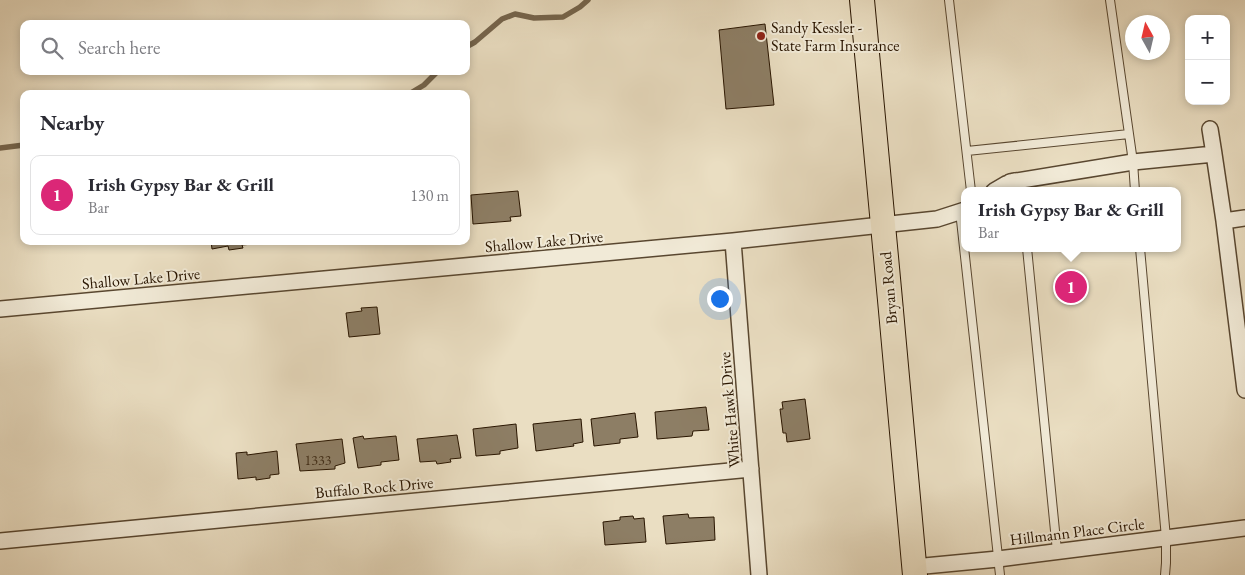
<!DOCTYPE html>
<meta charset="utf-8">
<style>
body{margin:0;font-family:"EB Garamond",serif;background:#f2f2f3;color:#2b2b33}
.controls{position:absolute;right:15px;top:15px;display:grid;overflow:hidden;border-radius:10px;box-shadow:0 2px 8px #0003}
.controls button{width:45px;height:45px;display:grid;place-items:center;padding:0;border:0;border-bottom:1px solid #e1e1e2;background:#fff;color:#2b2b33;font:25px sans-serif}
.compass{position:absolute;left:1125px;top:15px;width:45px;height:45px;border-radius:50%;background:#fff;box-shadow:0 2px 8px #0003;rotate:352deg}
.you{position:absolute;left:719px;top:298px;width:18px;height:18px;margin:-12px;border:4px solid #fff;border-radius:50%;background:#1a73e8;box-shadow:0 0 0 8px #1a73e833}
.badge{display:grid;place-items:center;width:32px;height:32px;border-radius:50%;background:#db2777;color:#fff;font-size:16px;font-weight:700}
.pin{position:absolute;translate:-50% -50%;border:2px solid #fff;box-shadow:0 1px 5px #0006}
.popup{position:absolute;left:961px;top:187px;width:220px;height:65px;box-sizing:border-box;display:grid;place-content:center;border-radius:10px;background:#fff;filter:drop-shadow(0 1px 4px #0005);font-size:16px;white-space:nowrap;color:#7c7c81}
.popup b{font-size:19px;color:#2b2b33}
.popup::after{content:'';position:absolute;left:50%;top:100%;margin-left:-10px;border:10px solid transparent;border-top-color:#fff}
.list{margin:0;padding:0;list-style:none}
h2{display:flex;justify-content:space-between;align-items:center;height:65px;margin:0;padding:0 20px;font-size:21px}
h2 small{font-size:16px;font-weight:400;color:#7c7c81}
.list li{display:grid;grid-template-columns:32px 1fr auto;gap:15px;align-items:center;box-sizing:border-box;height:80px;margin:0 10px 10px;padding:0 10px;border:1px solid #e1e1e2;border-radius:10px}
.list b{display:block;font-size:19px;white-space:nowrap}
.list p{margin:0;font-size:16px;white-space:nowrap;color:#7c7c81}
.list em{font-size:16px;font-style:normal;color:#7c7c81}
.icon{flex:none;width:28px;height:28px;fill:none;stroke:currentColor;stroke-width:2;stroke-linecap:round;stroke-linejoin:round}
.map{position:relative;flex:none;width:1245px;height:575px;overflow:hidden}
.search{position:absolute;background:#fff;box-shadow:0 2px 8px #0003;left:20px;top:20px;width:450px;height:55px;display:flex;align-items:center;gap:12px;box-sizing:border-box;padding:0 18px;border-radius:10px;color:#7c7c81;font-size:19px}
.panel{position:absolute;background:#fff;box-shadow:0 2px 8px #0003;left:20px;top:90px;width:450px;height:155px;border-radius:10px}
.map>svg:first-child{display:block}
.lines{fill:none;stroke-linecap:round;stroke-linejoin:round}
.stream{stroke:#75654d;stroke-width:5.5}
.building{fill:#8d7e65;stroke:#291500}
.lane-casing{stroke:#594730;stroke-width:10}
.street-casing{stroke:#594730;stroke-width:18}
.primary-casing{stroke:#291500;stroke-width:26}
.lane{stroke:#f1ead7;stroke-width:8}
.street{stroke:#f1ead7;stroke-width:15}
.primary{stroke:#eadec2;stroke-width:24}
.poi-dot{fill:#8f2418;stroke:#f1ead7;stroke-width:2}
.labels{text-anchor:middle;stroke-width:4;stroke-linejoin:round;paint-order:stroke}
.number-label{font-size:14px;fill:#422f19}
.poi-label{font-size:16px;fill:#291500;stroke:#f1ead7;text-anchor:start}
.street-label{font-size:16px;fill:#291500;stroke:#f1ead7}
</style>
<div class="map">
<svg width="1245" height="575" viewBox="0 0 1245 575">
<rect width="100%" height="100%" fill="#eadec2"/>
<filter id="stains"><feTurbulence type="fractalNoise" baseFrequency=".004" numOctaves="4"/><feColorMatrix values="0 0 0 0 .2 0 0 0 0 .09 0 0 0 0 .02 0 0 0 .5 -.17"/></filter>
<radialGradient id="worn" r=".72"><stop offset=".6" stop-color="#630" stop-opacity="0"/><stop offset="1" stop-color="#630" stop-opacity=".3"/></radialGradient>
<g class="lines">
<!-- stream -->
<path class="stream" d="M466 47 475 42 502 19 515 14 534 18 563 17 580 7 588 0
M409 94 424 85 438 71
M0 148 24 145"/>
</g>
<!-- building -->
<path class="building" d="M765 24 774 105 726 109 719 30Z
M518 191 521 216 510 217 511 221 473 224 471 195Z
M211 241H252L253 244 242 245 243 248 229 250 228 246 212 249Z
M377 307 380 334 349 337 346 313 362 311 361 308Z
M805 399 810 439 787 442 786 433H783L780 409H783L782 402Z
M706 407 709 430 693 431 692 436 657 439 655 412Z
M635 413 638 437 620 439V443L594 446 591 419Z
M581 419 583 442 573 444 574 446 536 451 533 424Z
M516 424 518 448 500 451V454L476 456 473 429Z
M457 435 461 458 450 459 451 462 437 464 436 461 420 462 417 439Z
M363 436 364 439 396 436 399 460 381 462V465L358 468 353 438Z
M342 439 345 463 335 466V469L300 471 296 444Z
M277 451 279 474 270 475V478L256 480V477L238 479 236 453 247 452V455Z
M688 514 689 518 714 517 715 540 666 544 663 516Z
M633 516 634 519 644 518 646 542 605 545 603 522 620 520V517Z"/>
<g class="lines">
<defs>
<path id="lane" d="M949 0 971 191
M1110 0 1133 162 1135 191
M967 151 1129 134
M960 211 1000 575
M1027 248 1057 551
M1140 248 1166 538V563L1165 575"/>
<path id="street" d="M1210 129 1214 154
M1010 182 1133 162 1214 154 1224 221 1245 390
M994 191 1006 184 1014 181
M1224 221 1245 218
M733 241 759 575
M0 309 733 241 937 219 965 210
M0 541 751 469
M914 567 998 559 1245 528"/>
<path id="primary" d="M862 0C881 192 897 383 915 575"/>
</defs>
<!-- lane casing -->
<use href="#lane" class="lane-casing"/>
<!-- street casing -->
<use href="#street" class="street-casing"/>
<!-- primary casing -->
<use href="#primary" class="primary-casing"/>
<!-- lane -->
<use href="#lane" class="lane"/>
<!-- street -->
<use href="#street" class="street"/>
<!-- primary -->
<use href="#primary" class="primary"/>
</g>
<!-- markers -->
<circle class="poi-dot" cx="761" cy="36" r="5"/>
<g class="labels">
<!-- number labels -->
<g class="number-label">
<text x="318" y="465">1333</text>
</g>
<!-- poi labels -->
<g class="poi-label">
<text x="771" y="33">Sandy Kessler -<tspan x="771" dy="18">State Farm Insurance</tspan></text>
</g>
<!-- street labels -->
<g class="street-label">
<text transform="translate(544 241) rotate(-5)" y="6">Shallow Lake Drive</text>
<text transform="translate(141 278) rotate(-5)" y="6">Shallow Lake Drive</text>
<text transform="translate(888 288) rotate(-95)" y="6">Bryan Road</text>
<text transform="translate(729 410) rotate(-95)" y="6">White Hawk Drive</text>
<text transform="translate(374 487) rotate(-5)" y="6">Buffalo Rock Drive</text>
<text transform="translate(1077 531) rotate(-7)" y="6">Hillmann Place Circle</text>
</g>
</g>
<rect width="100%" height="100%" filter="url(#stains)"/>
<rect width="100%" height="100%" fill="url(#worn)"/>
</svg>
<div class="controls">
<button>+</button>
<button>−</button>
</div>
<svg class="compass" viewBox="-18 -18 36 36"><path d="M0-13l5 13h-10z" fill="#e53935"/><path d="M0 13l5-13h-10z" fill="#7c7c81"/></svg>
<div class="you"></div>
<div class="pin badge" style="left:1071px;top:287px">1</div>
<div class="popup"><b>Irish Gypsy Bar &amp; Grill</b>Bar</div>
<div class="search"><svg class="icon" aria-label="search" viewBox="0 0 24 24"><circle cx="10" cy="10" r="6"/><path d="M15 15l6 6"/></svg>Search here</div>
<section class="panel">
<h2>Nearby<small></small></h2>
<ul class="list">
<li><span class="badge">1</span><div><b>Irish Gypsy Bar &amp; Grill</b><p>Bar</p></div><em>130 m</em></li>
</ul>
</section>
</div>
